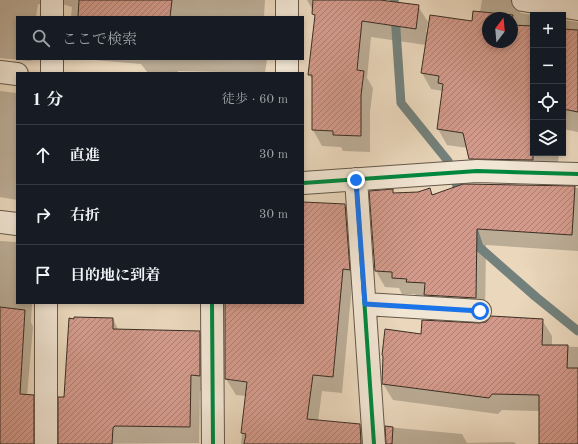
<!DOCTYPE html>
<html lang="ja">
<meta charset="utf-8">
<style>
body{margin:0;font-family:"Old Standard TT","Noto Serif JP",serif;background:#242831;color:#f1f3f6}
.controls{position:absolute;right:12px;top:12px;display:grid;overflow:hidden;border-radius:0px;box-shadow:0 2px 6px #0003}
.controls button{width:36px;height:36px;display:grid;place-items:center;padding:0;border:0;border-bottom:1px solid #363941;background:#171b24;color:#f1f3f6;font:20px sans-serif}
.compass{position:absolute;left:482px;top:12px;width:36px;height:36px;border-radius:50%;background:#171b24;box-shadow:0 2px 6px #0003;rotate:16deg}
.stop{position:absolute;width:12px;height:12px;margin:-9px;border:3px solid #1a73e8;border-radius:50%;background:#fff}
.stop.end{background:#1a73e8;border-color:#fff;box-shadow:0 1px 4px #0008}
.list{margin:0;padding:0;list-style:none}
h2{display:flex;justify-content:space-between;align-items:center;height:52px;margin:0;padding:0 16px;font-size:17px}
h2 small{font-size:13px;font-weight:400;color:#9ea1a6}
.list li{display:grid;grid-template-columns:26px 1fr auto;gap:12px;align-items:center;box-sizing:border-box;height:60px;padding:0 16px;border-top:1px solid #363941}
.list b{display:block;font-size:15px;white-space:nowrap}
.list em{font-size:13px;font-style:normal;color:#9ea1a6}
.icon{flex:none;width:22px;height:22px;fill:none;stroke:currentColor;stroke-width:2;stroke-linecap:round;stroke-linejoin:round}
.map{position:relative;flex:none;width:578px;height:444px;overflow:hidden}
.search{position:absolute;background:#171b24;box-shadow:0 2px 6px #0003;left:16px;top:16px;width:288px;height:44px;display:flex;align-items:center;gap:10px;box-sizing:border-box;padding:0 14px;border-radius:0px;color:#9ea1a6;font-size:15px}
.panel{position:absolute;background:#171b24;box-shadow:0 2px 6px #0003;left:16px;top:72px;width:288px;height:232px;border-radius:0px}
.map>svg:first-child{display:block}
.shadow{fill:#0003;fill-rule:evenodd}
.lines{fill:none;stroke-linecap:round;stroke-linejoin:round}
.stream{stroke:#73817c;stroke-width:9}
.building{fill:url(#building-hatch);stroke:#392e24}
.minor-casing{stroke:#65584a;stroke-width:24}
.minor{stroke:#f1e5d3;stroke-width:22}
.cycleway-casing{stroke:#f1e5d3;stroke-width:6}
.cycleway{stroke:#00873e;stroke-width:4}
.route{stroke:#1a73e8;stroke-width:5}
</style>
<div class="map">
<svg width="578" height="444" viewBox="0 0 578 444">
<defs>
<pattern id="building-hatch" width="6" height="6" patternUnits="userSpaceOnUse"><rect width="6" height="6" fill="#d39a8b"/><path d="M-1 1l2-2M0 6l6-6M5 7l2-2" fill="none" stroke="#ac7e71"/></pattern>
</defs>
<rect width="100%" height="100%" fill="#ead7bc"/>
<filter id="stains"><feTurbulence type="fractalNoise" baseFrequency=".005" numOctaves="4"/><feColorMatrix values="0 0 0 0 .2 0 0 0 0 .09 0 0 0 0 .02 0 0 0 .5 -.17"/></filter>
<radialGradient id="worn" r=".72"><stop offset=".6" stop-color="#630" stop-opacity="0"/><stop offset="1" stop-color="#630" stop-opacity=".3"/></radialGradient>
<!-- shadow -->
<path class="shadow" d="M0 0H265L264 17H71L72 7 62 4 56 5 38 4 36 17H17V59H32L31 61 0 58Z
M307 0H372L418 6 428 22 426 32H428L473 22 480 12 482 0H578L523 8 520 13 533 15V153H559L556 177 480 175 470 159 468 148 447 145 438 129 443 91 431 89 422 73 426 45 371 37 367 78 373 88 370 112V152L343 151 341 147 322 146 313 130V81L309 74 316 16ZM488 18H512V42H488Z
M563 20 578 22V132L563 129Z
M82 59H267L265 73 178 71V73H148L141 64Z
M0 91 17 93V200L0 197Z
M477 185 578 188V251L486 245 485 314 417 298 415 294H402L399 288 385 287 376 271 392 191 394 194 418 193 430 189 433 195Z
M303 203 345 205 354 222 352 285 342 393 322 391 318 421 359 425 368 441V444H241L246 396 236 395 226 379V303H303Z
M0 241 17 242V303H32L31 322 33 327 27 396 19 444H0Z
M113 319 119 331 199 332 208 349 209 392 200 391 199 443 61 444Z
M542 320 552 336V346L578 347V444H540V411L502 410 498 414 393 400 383 384 422 335 479 324Z
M387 427 462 434 467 443 514 442 516 444H388Z"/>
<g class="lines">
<!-- stream -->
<path class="stream" d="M394 0 401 103 448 161 461 197
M473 229 479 247 536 297 578 331"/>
</g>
<!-- building -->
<path class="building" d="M79 0H172L170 17H78Z
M313 0H380L419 5 416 29 362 21 357 70 364 71 361 95V136L333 135V131L312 130V75H308L315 15 312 14Z
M473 11 513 15 512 23V18H488V42H512V25L533 26V160L469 159 463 133 437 129 443 84 438 83 439 76 421 73 430 15 472 21Z
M563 29 578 30V112L563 109Z
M463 184 575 186 572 235 477 229 476 298 424 295 425 283 406 282 407 279 392 278V272L375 271 369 191 393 189V193L418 192 430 188 432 195Z
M303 202 345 204 350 270 343 269 333 377 313 375 307 419 360 424 361 444H244L246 434 241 433 247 382 225 379V303H303Z
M0 307 25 310 20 394 34 395V444H0Z
M491 316 543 319 542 345H568L567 368H578V444H539V395L492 394 489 398 382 384 383 356 382 355 385 329 421 334 422 320 479 323 486 322Z
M74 317 113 318V329L200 331V376L191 375 190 427 115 426 113 428 112 444H58V397H64L69 318 74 319Z
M385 426 393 427 392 444H386Z"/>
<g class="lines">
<defs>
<path id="minor" d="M523 0 578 9
M52 17V0
M287 17V0
M0 72 17 74
M52 73V59
M287 73V59
M356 179 374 444
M303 183 477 171 578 174
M0 222 17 224
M46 303V444
M212 303 213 444
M365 304 480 311"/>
</defs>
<!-- minor casing -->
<use href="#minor" class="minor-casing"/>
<!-- minor -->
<use href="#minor" class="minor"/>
<defs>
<path id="cycleway" d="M356 179 374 444
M303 183 477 171 578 174
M212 303 213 444"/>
</defs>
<!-- cycleway casing -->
<use href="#cycleway" class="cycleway-casing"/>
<!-- cycleway -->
<use href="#cycleway" class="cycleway"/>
</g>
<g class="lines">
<!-- route -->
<path class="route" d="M356 180 365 304 480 311"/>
</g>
<rect width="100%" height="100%" filter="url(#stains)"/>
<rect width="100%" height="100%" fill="url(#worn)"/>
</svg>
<div class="controls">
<button>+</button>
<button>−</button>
<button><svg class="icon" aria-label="locate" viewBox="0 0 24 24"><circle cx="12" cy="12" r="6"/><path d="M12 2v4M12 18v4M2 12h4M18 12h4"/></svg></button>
<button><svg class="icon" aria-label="layers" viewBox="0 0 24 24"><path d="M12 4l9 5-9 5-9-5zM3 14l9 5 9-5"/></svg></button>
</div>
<svg class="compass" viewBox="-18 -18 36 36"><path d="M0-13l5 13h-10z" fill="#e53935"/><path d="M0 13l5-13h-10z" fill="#9ea1a6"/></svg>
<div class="stop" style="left:480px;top:311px"></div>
<div class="stop end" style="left:356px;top:180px"></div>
<div class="search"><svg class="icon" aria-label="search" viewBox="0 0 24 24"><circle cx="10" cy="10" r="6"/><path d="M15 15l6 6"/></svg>ここで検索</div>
<section class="panel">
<h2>1 分<small>徒歩 · 60 m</small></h2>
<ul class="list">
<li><svg class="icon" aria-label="ahead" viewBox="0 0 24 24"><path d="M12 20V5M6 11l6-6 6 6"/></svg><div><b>直進</b></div><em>30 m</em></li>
<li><svg class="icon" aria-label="right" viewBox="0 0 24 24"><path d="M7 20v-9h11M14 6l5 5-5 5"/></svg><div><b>右折</b></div><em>30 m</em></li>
<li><svg class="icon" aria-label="arrive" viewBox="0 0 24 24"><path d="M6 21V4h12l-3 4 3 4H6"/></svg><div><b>目的地に到着</b></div></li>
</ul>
</section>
</div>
